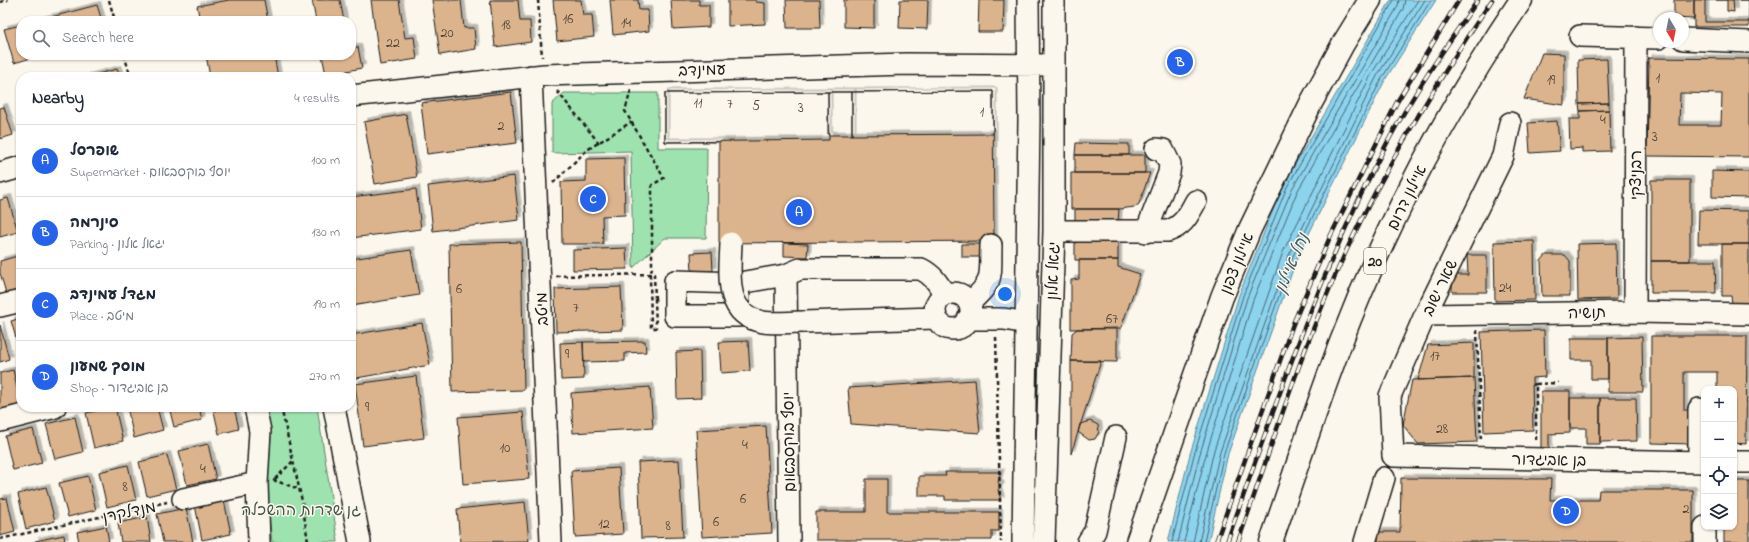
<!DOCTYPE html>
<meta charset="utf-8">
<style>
body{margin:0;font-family:"Indie Flower","Playpen Sans Hebrew",sans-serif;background:#f6f6f7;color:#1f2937}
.controls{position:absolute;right:12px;bottom:12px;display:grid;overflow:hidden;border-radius:8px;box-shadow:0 1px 3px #0004}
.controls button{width:36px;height:36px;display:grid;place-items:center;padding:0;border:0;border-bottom:1px solid #e0e1e3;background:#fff;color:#1f2937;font:20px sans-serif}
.compass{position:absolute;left:1653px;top:12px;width:36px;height:36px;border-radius:50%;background:#fff;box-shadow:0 1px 3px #0004;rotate:170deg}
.you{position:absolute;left:1005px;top:294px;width:14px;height:14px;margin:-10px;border:3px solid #fff;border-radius:50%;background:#1a73e8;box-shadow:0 0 0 6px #1a73e833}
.badge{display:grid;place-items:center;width:26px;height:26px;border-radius:50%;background:#2563eb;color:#fff;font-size:13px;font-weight:700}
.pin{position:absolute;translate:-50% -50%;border:2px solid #fff;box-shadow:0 1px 4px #0006}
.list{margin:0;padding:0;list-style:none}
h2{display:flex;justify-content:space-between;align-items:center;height:52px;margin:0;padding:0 16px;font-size:17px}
h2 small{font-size:13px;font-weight:400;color:#747a83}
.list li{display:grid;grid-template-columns:26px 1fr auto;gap:12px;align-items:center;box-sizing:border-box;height:72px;padding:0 16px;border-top:1px solid #e0e1e3}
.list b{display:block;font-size:15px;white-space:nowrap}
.list p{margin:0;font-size:13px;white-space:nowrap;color:#747a83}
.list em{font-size:13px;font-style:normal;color:#747a83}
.icon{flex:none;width:22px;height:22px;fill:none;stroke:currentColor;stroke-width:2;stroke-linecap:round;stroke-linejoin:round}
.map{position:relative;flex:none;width:1749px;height:542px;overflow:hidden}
.search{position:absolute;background:#fff;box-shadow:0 1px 3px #0004;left:16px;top:16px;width:340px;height:44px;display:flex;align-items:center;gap:10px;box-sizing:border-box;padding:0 14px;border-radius:16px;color:#747a83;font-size:15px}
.panel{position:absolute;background:#fff;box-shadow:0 1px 3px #0004;left:16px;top:72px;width:340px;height:340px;border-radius:16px}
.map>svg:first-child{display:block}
.green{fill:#9ee3af;stroke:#5d8066}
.water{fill:#8cd3ee;stroke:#5f8a9a}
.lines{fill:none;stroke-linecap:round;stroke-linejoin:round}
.shore{stroke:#496570;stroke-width:1}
.building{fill:#dbb38c;stroke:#1c1c1c;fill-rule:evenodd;filter:url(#shadow)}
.minor-casing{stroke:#1c1c1c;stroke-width:24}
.highway-casing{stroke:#1c1c1c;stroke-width:25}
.path{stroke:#1c1c1c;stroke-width:2.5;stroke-dasharray:4 3;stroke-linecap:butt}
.minor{stroke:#fbf7ec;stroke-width:21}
.highway{stroke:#fbf7ec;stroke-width:22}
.rail-casing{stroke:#1c1c1c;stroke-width:4.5}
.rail{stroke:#fbf7ec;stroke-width:3;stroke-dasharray:9;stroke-linecap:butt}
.minor-bridge-casing{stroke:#1c1c1c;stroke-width:24;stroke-linecap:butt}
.minor-bridge{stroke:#fbf7ec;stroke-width:21}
.labels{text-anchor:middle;stroke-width:3;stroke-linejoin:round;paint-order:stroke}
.number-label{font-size:14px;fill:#4c4238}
.shield{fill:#fbf7ec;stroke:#5f5e5a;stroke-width:1}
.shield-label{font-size:15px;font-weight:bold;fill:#1c1c1c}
.street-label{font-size:16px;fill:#1c1c1c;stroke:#fbf7ec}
.park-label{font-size:16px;fill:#435848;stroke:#fbf7ec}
.water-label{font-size:17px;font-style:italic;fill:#435c66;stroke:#fbf7ec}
</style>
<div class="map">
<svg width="1749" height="542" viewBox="0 0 1749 542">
<defs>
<filter id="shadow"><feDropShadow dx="3.5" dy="-3.5" stdDeviation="0" flood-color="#0004"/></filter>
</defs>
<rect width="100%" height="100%" fill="#fbf7ec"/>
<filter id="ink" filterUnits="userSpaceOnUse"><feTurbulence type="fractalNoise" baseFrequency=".025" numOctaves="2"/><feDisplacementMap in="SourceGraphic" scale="8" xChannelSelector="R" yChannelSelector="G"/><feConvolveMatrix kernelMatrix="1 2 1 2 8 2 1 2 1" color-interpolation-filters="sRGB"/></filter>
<g filter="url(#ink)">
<!-- green -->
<path class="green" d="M564 93H658V148H707L706 238H665L633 268 631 151 552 153V104Z
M264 407H317L338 542H272L267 497 271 436Z"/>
<!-- water -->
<path class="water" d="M1391 0H1436L1385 80 1297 258 1228 454 1208 542H1168L1190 454 1239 295 1283 185Z"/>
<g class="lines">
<!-- shore -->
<path class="shore" d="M1172 542 1194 455 1243 296 1287 187 1394 0
M1178 542 1199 457 1247 298 1292 189 1398 6 1399 0
M1184 542 1205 458 1253 300 1297 192 1403 9 1405 0
M1193 542 1214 450 1283 252 1372 73 1418 0
M1199 542 1220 452 1289 255 1377 76 1425 0
M1204 542 1224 453 1293 256 1382 78 1431 0"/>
</g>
<!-- building -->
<path class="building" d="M229 0H264L268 21H200L197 6Z
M312 0H340L344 21H316Z
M371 0H399L405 38 414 37 417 59 380 65Z
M432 0H461L464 28H474L476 49 440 55Z
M490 0H518L520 21H530L531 42 495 47Z
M553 0H581L583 15H592L594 37 557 41Z
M610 0H638L639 10H648L649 31 613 35Z
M671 0H699V5H709V27L673 29Z
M728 0H756V2L765 3V24L728 26Z
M786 0H819L820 28H787Z
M844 0H874V28L844 27Z
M900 0H928L927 29 899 28Z
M979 0H1004L1003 32H978Z
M1674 0H1694V19L1674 18Z
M1694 0H1749V27H1694Z
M1705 0H1727V11L1734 12 1733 0H1749V22H1705Z
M97 5 102 21H36Z
M21 25V55H42L14 63 4 29Z
M351 47H358L362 68 326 75 322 55H351Z
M1542 53 1564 54V105L1524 99Z
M206 55H274L278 77H210Z
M1649 58 1749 59V157L1647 156ZM1680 93 1722 94 1721 125H1679Z
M1607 59 1609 103 1579 104 1578 60Z
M117 69 120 77H86Z
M993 91 994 241 719 243V142H665V93Z
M993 91V134L852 135V92Z
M511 92 517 143 427 154 421 103Z
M828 92H852V135H828Z
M828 92 829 140 665 142V93Z
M1609 103V110L1580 111 1579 104Z
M4 107 13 135 0 139V108Z
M1609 110 1610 151 1582 152V148L1570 149 1569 119H1580V111Z
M406 114 417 177 375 184 364 122Z
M1557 121 1560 151 1530 153 1528 123Z
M1076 143 1129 144V155H1075Z
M1075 155H1145V173H1075Z
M624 158 625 215 602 216 603 244H562L561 182 586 181V159Z
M1712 171 1749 172V198L1712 197Z
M1071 173H1150L1139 204 1135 207 1119 209H1071Z
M514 176 519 220 433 231 428 186Z
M1651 180H1690V261H1651Z
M416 189 421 229 351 238V197Z
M8 198 18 232 0 237V200Z
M1075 209H1119L1118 224H1075Z
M1699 210 1749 211V244H1698Z
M1075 240H1118V260H1075Z
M1534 241 1535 300 1495 301 1494 242Z
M521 242 524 390 452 392 449 244Z
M784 243 808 244 807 257 784 256Z
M1616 243 1617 299 1578 300 1577 244Z
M962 244H985V257H962Z
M1722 244H1749V303H1732L1731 296H1722Z
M626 248 627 269 573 270V250Z
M411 250 419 295 351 306V259Z
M712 252 713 271 692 272 691 253Z
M21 255V292L7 296 0 273V261Z
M1467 255H1487V292H1452V284L1456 275H1468Z
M1546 255H1565L1570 261V296H1542L1541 261Z
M1079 260H1118V267L1140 274 1121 328 1071 329V280L1079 279Z
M1651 261H1715L1716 293H1651Z
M621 287 623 330 556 332 555 289Z
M21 318V355L11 321Z
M422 323 430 365 351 379V335Z
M0 325 9 359 0 362Z
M1077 329H1117V362L1071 361 1072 333Z
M1544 330 1545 377 1532 378 1533 430 1484 432 1481 332Z
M1651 336H1747L1746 444 1734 443V389H1717V372H1684V410H1694V444L1651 443Z
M1642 337 1643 392H1608V338Z
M1571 338H1608V379H1591V360H1571Z
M645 341 646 352 625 353V361L584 362 583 342Z
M748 341 750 371 721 373 719 342Z
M583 342 584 379 561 380 560 343Z
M1474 343V378L1418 380 1428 345Z
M700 351 701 398 677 399 676 352Z
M1071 361H1101L1071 454Z
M13 370 21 405 0 410V373Z
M416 376 424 438 363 446 355 384Z
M1474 378 1477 442 1418 444 1403 425 1412 380Z
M975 380 980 433 851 424 848 388Z
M650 387 653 428 573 433 571 393Z
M1541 391H1570V433L1549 434V449H1541Z
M1570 398H1600V444H1586V428H1570Z
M1600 398H1636L1637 441 1600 442Z
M115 407 123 441 94 448 86 413Z
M127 407H157L163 430 134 438Z
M169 407H199L202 420 174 427Z
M213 407H234L239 429 219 434Z
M523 412 529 479 463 484 458 417Z
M75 417 83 452 55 459 46 424Z
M1090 421 1098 425 1099 432 1095 439 1089 440 1078 432 1080 424Z
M766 426 772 533 702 537 696 430Z
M33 429 42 463 13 470 5 436Z
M208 444 216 479 187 485 179 451Z
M167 455 176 489 147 496 139 462Z
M679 460 683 537 641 538 638 462Z
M128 465 136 500 107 507 99 472Z
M619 468 623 534 575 537 571 471Z
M945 472H1001L998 482 1001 486 998 490 1001 500H945V496H919V476H946Z
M88 476 96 510 68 517 59 483Z
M1401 478 1551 479 1550 500H1598L1599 490H1693V542H1378V532H1400Z
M866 479H887V512H999V531H992V540H816V512H866Z
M1734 481H1749V542H1724V527H1734Z
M46 487 55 521 26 529 18 494Z
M7 498 15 532 0 536V499Z
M224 500 231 534 202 540 195 505Z
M525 502 529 541 460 542 457 509Z
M186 508 193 542H163L157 514Z
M147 517 151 542H121L118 523Z
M106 526 109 542H79L77 532Z
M64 535 65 542H35V541Z"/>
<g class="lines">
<defs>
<path id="minor" d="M1580 36 1659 38
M1683 39 1749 42
M531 76 551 542
M351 96 544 75 906 64 1054 65
M1510 123 1503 156 1425 315 1390 396 1393 456 1704 462
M0 173 21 167
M1054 231H1168C1184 226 1188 215 1196 201
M1146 232 1169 173 1170 164 1163 150 1156 149
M935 311a18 18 0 1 1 36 0a18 18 0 1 1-36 0Z
M739 296V316H675V281L739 283 786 275
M969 303C995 281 990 277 991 245
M0 306 21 301
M1635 312 1636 37
M1425 315 1635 312 1749 314
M968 319H1004L1027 323
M803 322 936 318
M255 407 260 431 257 483 259 542
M334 407 360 542
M1699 409V462
M0 421 55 407
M1734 462H1749
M183 499 257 483
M789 542 786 275 800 269H921C933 275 938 283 945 295
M1023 542 1029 120 1028 0
M1044 542 1054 231V0
M1088 542 1095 531 1116 437
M1365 542 1384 478
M1705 542V527"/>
<path id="highway" d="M1137 542 1222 297 1250 229 1311 103 1343 44 1370 0
M1271 542C1294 475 1316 408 1341 342 1387 222 1449 107 1521 0"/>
</defs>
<!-- minor casing -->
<use href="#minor" class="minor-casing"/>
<!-- highway casing -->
<use href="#highway" class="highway-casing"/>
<!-- path -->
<path class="path" d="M109 0 115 21
M538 0 542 57
M0 2 8 0
M124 55 131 77
M631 90 625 111 664 178 652 185V268L650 275 651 328H656L655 300H659
M557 91 599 143
M553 183 587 150 631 122
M556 276 654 274 655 300
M1477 330 1481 441
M996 337 1001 542
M1536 384 1558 383
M1532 385 1536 384V442
M281 407 302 501 308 542
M275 479 293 461
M273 480 299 489
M0 539 167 502"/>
<!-- minor -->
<use href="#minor" class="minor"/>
<!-- highway -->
<use href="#highway" class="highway"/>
<defs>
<path id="rail" d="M1216 542 1293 324 1330 237 1397 102 1459 0
M1227 542C1275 407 1319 271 1387 143 1413 94 1446 46 1478 0
M1238 542C1273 443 1304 340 1349 245 1389 160 1439 78 1492 0"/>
</defs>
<!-- rail casing -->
<use href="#rail" class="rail-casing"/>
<!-- rail -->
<use href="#rail" class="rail"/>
<defs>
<path id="minor-bridge" d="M731 243C730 273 723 315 763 322 775 324 790 322 803 322"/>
</defs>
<!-- minor-bridge casing -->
<use href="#minor-bridge" class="minor-bridge-casing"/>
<!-- minor-bridge -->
<use href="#minor-bridge" class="minor-bridge"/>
</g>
</g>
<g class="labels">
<!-- number labels -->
<g class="number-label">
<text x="568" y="23">16</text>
<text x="626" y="27">14</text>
<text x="506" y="29">18</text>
<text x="447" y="37">20</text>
<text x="393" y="47">22</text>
<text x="1658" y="82">1</text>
<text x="1551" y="84">19</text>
<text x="698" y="107">11</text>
<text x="730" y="108">7</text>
<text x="756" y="110">5</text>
<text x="801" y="112">3</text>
<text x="982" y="116">1</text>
<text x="1603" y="124">4</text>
<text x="501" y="130">2</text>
<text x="1655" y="141">3</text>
<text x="1505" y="292">24</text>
<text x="459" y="293">6</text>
<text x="576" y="312">7</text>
<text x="1112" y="323">67</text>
<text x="567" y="358">9</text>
<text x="1435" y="360">17</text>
<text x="367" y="411">9</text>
<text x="1442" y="433">28</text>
<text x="745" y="449">4</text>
<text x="505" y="452">10</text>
<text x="203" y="473">4</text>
<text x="125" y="491">8</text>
<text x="743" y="503">6</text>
<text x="1686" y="513">2</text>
<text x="716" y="526">6</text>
<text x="604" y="528">12</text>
<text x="668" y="530">8</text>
</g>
<!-- shield labels -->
<rect class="shield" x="1364" y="248" width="22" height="26" rx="3"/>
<g class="shield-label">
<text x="1375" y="266">20</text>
</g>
<!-- street labels -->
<g class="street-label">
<text transform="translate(702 69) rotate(-2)" y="6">עמינדב</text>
<text transform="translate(1635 175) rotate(-90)" y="6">רבניצקי</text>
<text transform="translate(1406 197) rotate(-64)" y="6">איילון דרום</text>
<text transform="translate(1236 263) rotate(-68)" y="6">איילון צפון</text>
<text transform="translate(1052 271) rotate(-88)" y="6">יגאל אלון</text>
<text transform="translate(1439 287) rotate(-64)" y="6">שאר ישוב</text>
<text transform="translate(541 309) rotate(-92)" y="6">מיטב</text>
<text transform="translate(1587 312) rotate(-1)" y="6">תושיה</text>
<text transform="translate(788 442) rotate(-91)" y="6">יוסף בוקסבאום</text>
<text transform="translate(1549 459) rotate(1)" y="6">בן אביגדור</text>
<text transform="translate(129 511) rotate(-12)" y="6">מנדלקרן</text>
</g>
<!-- park labels -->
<g class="park-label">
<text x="301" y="515">גן שדרות ההשכלה</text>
</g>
<!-- water labels -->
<g class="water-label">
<text transform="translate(1291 263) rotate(-67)" y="6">נחל איילון</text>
</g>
</g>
</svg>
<div class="controls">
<button>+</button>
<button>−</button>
<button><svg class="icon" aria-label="locate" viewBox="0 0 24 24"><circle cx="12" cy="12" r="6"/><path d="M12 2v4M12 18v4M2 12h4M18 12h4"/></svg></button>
<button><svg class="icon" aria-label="layers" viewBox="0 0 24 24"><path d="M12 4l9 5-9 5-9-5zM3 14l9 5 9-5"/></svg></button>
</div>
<svg class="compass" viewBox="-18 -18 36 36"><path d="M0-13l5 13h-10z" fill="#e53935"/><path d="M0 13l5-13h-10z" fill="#747a83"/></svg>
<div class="you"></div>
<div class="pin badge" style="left:799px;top:212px">A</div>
<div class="pin badge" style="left:1180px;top:62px">B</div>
<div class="pin badge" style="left:593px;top:199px">C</div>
<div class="pin badge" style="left:1566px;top:511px">D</div>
<div class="search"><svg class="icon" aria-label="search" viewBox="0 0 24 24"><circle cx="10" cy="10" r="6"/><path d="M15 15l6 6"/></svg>Search here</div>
<section class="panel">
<h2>Nearby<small>4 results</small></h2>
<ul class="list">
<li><span class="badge">A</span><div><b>שופרסל</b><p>Supermarket · יוסף בוקסבאום</p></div><em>100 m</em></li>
<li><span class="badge">B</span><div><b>סינרמה</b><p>Parking · יגאל אלון</p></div><em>130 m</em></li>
<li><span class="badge">C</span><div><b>מגדל עמינדב</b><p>Place · מיטב</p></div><em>190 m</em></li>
<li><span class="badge">D</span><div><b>מוסך שמעון</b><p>Shop · בן אביגדור</p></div><em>270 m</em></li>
</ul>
</section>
</div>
